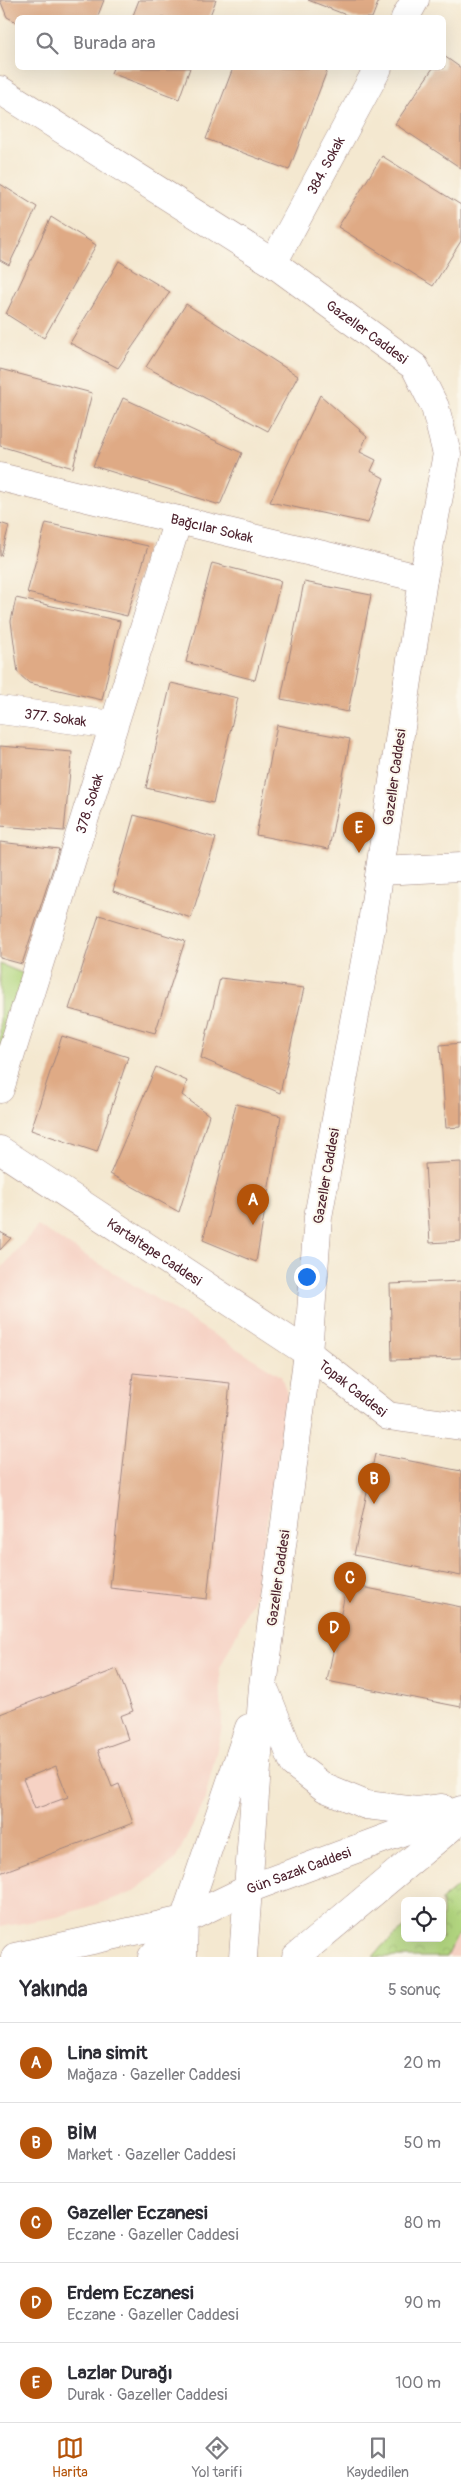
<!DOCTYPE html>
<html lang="tr">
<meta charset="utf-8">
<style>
body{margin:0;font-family:Pangolin,sans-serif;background:#f7f7f7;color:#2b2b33}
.controls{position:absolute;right:15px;bottom:15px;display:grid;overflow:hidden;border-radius:8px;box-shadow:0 5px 20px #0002}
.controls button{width:45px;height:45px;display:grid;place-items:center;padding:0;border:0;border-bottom:1px solid #e1e1e2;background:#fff;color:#2b2b33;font:25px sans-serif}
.you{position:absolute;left:306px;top:1276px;width:18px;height:18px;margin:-12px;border:4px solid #fff;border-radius:50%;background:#1a73e8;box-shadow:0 0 0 8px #1a73e833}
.badge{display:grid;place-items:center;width:32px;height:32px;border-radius:50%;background:#b45309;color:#fff;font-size:16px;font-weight:700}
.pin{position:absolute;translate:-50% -41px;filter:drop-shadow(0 1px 2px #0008)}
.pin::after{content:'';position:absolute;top:26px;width:18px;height:15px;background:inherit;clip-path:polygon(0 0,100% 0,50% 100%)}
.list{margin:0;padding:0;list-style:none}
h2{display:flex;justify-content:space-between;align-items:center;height:65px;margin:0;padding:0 20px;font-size:21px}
h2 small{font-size:16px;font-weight:400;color:#7c7c81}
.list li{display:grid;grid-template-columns:32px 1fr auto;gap:15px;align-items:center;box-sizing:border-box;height:80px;padding:0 20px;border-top:1px solid #e1e1e2}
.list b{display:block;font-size:19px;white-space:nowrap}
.list p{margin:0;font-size:16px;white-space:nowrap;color:#7c7c81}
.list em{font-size:16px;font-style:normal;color:#7c7c81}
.icon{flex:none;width:28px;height:28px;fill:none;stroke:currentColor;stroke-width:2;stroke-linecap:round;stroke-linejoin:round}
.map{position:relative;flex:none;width:461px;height:1957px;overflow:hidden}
.search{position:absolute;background:#fff;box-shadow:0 5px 20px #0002;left:15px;right:15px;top:15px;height:55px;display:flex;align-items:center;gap:12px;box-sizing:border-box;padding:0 18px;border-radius:8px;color:#7c7c81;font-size:19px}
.sheet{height:465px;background:#fff}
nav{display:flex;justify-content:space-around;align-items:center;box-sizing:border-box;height:70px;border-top:1px solid #e1e1e2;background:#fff;font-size:14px;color:#7c7c81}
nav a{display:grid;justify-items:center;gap:2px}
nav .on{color:#b45309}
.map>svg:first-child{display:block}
.built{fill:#f6d2c4}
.grass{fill:#b3d780;stroke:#7e7b56}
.park{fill:url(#park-crowns);stroke:#7e7b56}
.building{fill:#dfaa85;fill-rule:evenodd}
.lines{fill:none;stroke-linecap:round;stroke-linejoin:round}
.minor-casing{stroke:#9f847e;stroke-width:29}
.major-casing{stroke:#9f847e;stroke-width:29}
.minor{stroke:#fff;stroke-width:28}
.major{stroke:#fff;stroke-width:28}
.labels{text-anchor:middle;stroke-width:4;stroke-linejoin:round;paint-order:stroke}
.street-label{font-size:14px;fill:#4a1f2b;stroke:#fbf7ec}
</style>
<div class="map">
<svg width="461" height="1957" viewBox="0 0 461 1957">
<defs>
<pattern id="park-crowns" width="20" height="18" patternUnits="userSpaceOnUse" patternTransform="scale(1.25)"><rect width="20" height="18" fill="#b3d780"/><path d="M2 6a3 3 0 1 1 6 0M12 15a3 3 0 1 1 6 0" fill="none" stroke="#9bb86f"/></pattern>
</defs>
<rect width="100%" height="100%" fill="#fbf7ec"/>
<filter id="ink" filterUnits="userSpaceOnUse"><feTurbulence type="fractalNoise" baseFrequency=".02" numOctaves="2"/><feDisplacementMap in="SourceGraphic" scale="10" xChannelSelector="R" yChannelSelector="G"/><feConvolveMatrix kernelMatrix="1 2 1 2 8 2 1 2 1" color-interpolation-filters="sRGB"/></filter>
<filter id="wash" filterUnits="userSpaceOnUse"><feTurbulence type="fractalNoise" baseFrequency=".0096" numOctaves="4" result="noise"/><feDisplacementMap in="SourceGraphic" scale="20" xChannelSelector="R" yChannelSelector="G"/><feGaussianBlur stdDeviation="1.12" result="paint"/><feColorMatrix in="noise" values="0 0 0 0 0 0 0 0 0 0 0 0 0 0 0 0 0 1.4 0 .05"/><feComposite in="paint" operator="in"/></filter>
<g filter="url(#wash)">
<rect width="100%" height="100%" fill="#f4e8d0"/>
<!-- built -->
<path class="built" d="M38 1226 281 1376 288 1397 254 1598 220 1668 222 1728 204 1803 175 1860 131 1893 57 1917 0 1927V1270Z
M461 1928V1957H447Z"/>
<!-- grass -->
<path class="grass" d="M0 964 29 976 0 1064Z"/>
<!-- park -->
<path class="park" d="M461 1884V1928L447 1957H373L382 1946 405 1928V1938H442V1901H440Z"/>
<g id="blocks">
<!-- building -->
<path class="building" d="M0 0H104L97 18H18V23L7 17Z
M139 0H216L209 18H132Z
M308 0H379L372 18H354Z
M444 56 461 68V168L395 124 433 68H444Z
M113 68H190L179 99 111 73Z
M233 68H328L289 170 206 139Z
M382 156 461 205V241L433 286 338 227Z
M0 184 37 207 9 265 0 260Z
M51 217 96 245 44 338 6 314Z
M119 261 170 292 118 368 70 343Z
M186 304 298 376 268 431 146 367Z
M0 369 92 393 73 468 0 446Z
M320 395 367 436 360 452 376 460 371 471 384 478 368 523 270 502Z
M123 398 242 453 220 505 93 466Z
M0 523 9 526 1 556H0Z
M46 523 148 546 127 616 27 593Z
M212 563 281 581 255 680 186 662Z
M304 582 371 595 348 712 281 699Z
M16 598 120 621 102 700 29 683 18 673 11 621Z
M171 683 238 698 213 803 146 788Z
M277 725 350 739 329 849 256 835Z
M0 746 72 752 64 831 0 826Z
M134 815 216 838 191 918 113 891Z
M0 842 59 849 22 964 0 958Z
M99 915 185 941 155 1033 69 1009Z
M220 978 304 988 280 1093 201 1058Z
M62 1036 128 1057 97 1152 31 1130Z
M461 1043V1127L446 1128 440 1045Z
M156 1067 187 1081 182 1095 209 1115 179 1212 110 1174Z
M236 1104 281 1116 256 1262 203 1240Z
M461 1162V1241L430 1243 425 1164Z
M0 1232 11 1238 0 1250Z
M461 1281V1358L392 1360 390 1284Z
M133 1373 230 1383 207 1599 110 1588Z
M375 1454 461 1471V1576L354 1555Z
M347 1584 461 1607V1707L327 1681Z
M117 1669 133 1711 120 1716 128 1739 98 1750 112 1787 119 1784 133 1823 0 1873V1714ZM56 1766 68 1797 35 1809 23 1779Z"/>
</g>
</g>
<g filter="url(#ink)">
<use href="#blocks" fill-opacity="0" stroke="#9f847e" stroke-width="1"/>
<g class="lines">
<defs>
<g id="minor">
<path d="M405 18 415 0"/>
<path id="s1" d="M273 263 378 68"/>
<path id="s2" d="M0 477 423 579"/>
<path id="s3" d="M0 710 113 725"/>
<path d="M380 871 461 867"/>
<path id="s4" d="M0 1089 178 520"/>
<path id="s5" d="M0 1150 308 1353 388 1416 461 1426"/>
<path d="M15 1957 184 1920"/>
</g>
<g id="major">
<path id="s6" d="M0 90 273 263 415 367 435 407 447 454 423 579 372 923 318 1217 308 1353 263 1686 243 1957"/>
<path d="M266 1693 294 1764 325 1788 366 1805 417 1811 442 1808"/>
<path id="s7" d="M152 1957 184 1920 246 1890 461 1810"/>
<path d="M183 1957 184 1920 249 1728"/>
<path d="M296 1957 461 1819"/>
</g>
</defs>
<!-- minor casing -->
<use href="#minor" class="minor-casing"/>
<!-- major casing -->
<use href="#major" class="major-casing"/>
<!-- minor -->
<use href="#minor" class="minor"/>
<!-- major -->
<use href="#major" class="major"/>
</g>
</g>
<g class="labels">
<!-- street labels -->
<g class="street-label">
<text dy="5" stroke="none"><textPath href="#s1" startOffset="111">384. Sokak</textPath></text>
<text dy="5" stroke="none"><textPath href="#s6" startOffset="440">Gazeller Caddesi</textPath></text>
<text dy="5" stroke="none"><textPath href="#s2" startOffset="218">Bağcılar Sokak</textPath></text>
<text dy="5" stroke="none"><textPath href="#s3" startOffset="56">377. Sokak</textPath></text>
<text transform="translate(394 777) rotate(-82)" y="5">Gazeller Caddesi</text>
<text dy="5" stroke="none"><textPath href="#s4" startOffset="299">378. Sokak</textPath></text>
<text transform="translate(326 1176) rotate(-80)" y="5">Gazeller Caddesi</text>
<text dy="5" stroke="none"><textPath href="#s5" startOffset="185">Kartaltepe Caddesi</textPath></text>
<text dy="5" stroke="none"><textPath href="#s5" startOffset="426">Topak Caddesi</textPath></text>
<text transform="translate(278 1578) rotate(-82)" y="5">Gazeller Caddesi</text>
<text dy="5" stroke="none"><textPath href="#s7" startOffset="174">Gün Sazak Caddesi</textPath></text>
</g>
</g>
</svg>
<div class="controls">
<button><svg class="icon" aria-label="locate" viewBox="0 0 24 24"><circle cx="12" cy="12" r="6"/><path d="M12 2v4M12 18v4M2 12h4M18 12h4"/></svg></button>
</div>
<div class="you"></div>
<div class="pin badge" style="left:253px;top:1225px">A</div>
<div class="pin badge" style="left:374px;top:1504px">B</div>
<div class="pin badge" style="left:350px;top:1603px">C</div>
<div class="pin badge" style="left:334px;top:1653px">D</div>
<div class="pin badge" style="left:359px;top:853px">E</div>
<div class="search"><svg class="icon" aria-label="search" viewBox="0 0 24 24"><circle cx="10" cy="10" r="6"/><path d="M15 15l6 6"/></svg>Burada ara</div>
</div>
<section class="sheet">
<h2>Yakında<small>5 sonuç</small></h2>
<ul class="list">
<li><span class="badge">A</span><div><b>Lina simit</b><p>Mağaza · Gazeller Caddesi</p></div><em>20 m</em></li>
<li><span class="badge">B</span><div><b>BİM</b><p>Market · Gazeller Caddesi</p></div><em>50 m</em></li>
<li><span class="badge">C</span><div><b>Gazeller Eczanesi</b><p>Eczane · Gazeller Caddesi</p></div><em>80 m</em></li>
<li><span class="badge">D</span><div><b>Erdem Eczanesi</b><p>Eczane · Gazeller Caddesi</p></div><em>90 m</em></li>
<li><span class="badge">E</span><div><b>Lazlar Durağı</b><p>Durak · Gazeller Caddesi</p></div><em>100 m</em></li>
</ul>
</section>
<nav>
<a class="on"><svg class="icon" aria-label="map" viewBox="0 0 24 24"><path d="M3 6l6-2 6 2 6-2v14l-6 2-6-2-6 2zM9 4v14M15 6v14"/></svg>Harita</a>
<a><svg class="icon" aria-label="directions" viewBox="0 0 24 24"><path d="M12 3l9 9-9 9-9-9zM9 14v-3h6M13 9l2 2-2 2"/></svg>Yol tarifi</a>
<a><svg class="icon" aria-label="saved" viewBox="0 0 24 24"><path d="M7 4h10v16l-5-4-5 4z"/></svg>Kaydedilen</a>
</nav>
